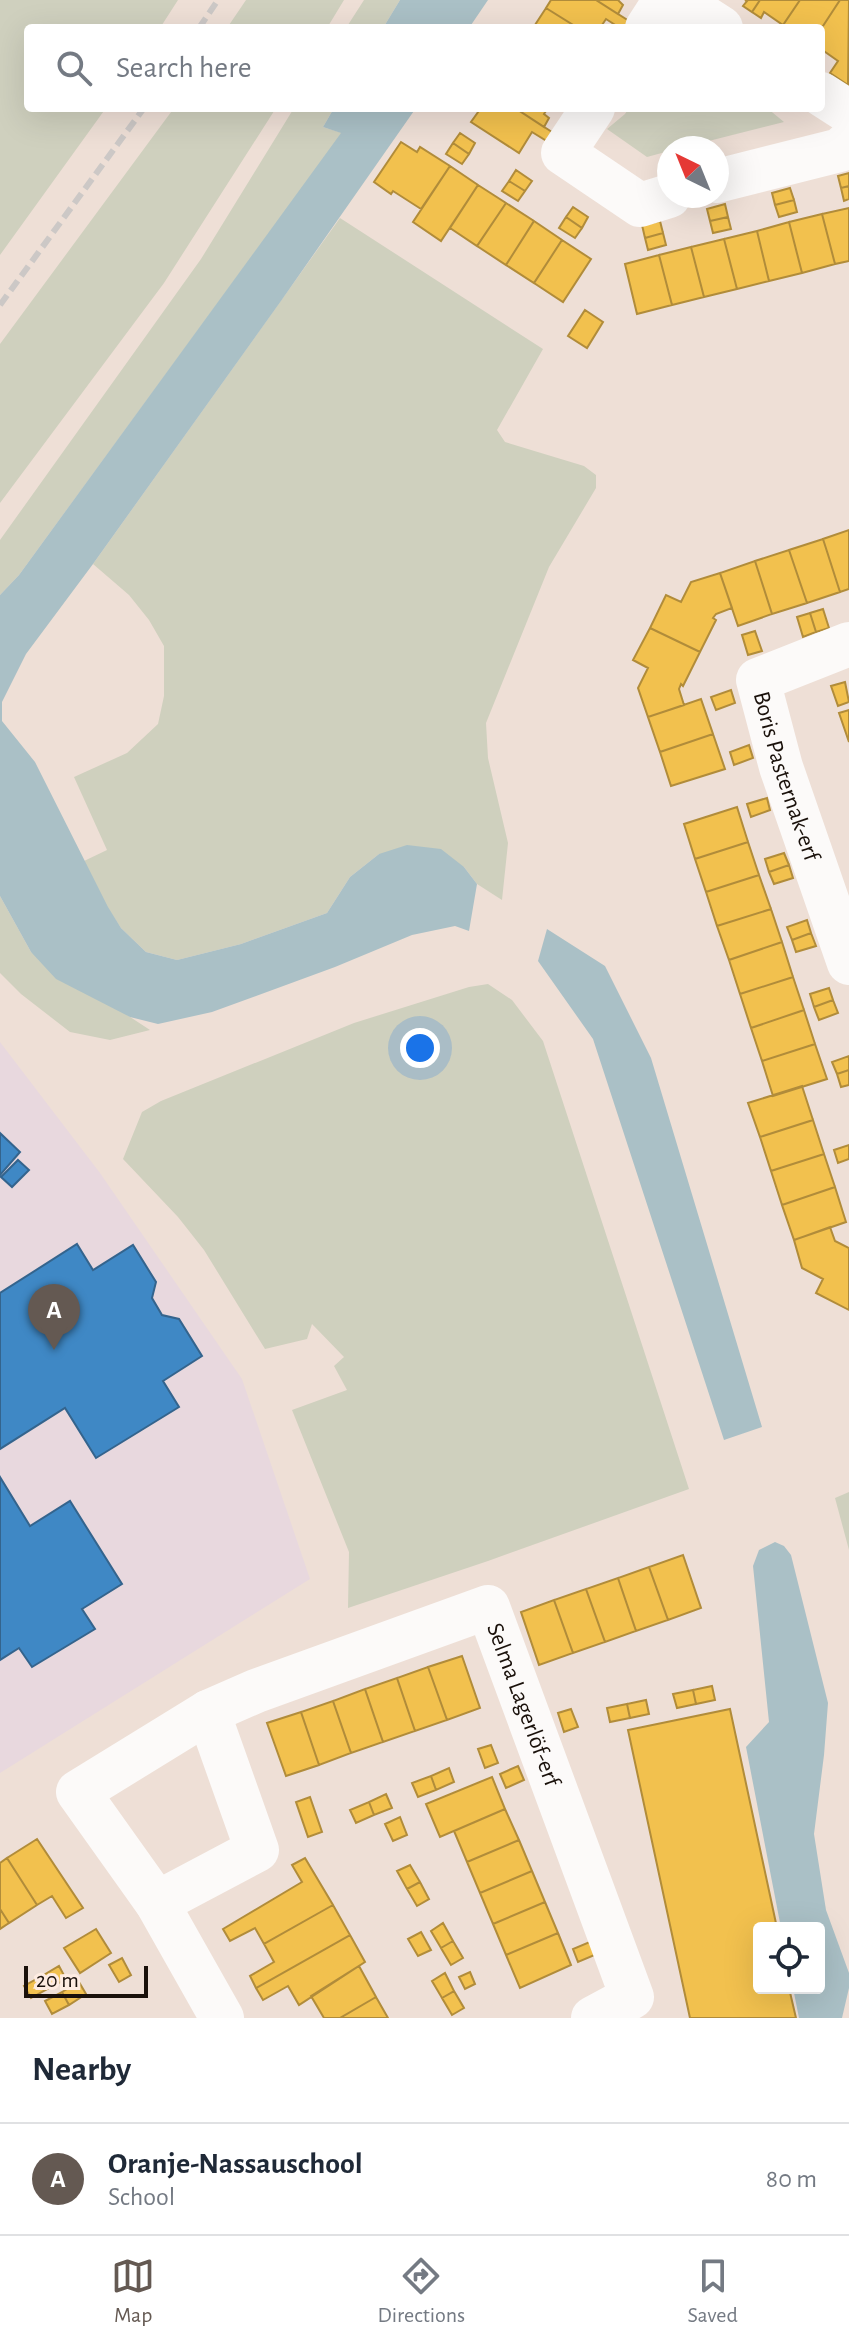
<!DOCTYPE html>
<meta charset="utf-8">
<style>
body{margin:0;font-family:"Alegreya Sans",sans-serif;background:#f6f6f7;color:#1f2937}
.controls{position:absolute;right:24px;bottom:24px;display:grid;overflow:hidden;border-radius:8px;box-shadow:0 8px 32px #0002}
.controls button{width:72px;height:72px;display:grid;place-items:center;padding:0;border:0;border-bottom:2px solid #e0e1e3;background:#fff;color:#1f2937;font:40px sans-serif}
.compass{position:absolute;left:657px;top:136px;width:72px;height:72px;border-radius:50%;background:#fff;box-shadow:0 8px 32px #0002;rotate:317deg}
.scale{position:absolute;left:24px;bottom:20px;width:124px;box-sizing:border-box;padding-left:8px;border:4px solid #1a110b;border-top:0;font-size:22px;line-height:28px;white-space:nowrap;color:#1a110b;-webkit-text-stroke:6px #feece2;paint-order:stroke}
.you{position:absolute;left:420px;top:1048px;width:28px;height:28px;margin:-20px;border:6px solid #fff;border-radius:50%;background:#1a73e8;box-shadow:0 0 0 12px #1a73e833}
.badge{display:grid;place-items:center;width:52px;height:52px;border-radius:50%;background:#645952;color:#fff;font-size:26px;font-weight:700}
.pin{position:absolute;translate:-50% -66px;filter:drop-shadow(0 2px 4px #0008)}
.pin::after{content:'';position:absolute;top:42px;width:28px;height:24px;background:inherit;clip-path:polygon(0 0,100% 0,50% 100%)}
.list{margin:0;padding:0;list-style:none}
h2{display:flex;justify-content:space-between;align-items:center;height:104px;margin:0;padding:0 32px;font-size:34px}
h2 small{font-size:26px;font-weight:400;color:#747a83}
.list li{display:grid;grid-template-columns:52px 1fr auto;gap:24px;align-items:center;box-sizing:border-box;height:112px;padding:0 32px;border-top:2px solid #e0e1e3}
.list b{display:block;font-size:30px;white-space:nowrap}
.list p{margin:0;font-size:26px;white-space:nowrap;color:#747a83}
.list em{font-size:26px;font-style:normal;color:#747a83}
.icon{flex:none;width:44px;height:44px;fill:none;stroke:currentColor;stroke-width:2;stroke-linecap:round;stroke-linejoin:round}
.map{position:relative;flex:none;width:849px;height:2018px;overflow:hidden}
.search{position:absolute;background:#fff;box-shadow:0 8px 32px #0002;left:24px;right:24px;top:24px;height:88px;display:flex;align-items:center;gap:20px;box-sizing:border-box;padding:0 28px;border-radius:8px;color:#747a83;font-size:30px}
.sheet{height:216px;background:#fff}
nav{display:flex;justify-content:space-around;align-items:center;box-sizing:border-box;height:112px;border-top:2px solid #e0e1e3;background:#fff;font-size:22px;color:#747a83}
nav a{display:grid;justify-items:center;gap:4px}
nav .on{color:#645952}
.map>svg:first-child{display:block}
.education{fill:#e8d8de}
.green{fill:#cfd0be}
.water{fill:#aac0c6}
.homes{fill:#f2c14e;stroke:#b18c3a;stroke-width:2}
.schools{fill:#3f88c5;stroke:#34648d;stroke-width:2}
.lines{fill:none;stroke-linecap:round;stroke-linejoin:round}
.minor{stroke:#fcfaf9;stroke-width:44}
.rail{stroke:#ccc8c6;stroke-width:6;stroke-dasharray:12 6;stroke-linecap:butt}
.labels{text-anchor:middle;stroke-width:8;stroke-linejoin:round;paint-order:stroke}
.street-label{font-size:24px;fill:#1a110b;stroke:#feece2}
</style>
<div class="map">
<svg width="849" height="2018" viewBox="0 0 849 2018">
<rect width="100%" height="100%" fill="#eedfd6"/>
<!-- education -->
<path class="education" d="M0 1042 100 1173 242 1379 310 1579 0 1773Z"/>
<!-- green -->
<path class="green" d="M0 0H178L160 28H28V108H106L0 255Z
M246 0H344L327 28H227Z
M364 0H400L383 28H346Z
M174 108H276L164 283 0 503V344Z
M294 108H334L323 127 342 133 19 575 0 595V540L201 259Z
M629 108H767L784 122 681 148H669V151L647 157 607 129 625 114Z
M340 218 543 349 497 430 505 442 584 466 596 475V488L549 567 486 723 488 758 508 843 502 900 477 884 464 867 379 854 350 877 327 913 241 944 177 960 146 952 121 928 107 907 84 861 107 850 74 777 127 753 158 724 164 696V646L149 620 129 595 93 564Z
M0 896 31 952 150 1030 110 1040 70 1032 21 994 0 973Z
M488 984 512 1000 543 1041 689 1489 488 1561 348 1608 349 1552 292 1410 347 1390 334 1366 344 1357 312 1324 307 1339 265 1349 204 1250 178 1217 123 1159 142 1112 161 1101 354 1023 469 987Z
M849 1492V1550L835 1498Z"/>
<!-- water -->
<path class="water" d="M400 0H488L469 28H383Z
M334 108H416L281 301 93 564 26 654 2 702V721L35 762 108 907 121 928 146 952 177 960 241 944 327 913 350 877 379 854 407 845 441 849 464 867 477 884 469 931 455 926 412 935 335 967 212 1012 158 1024 130 1017 56 979 31 952 0 896V595L19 575 341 133 323 127Z
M547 929 605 966 651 1058 762 1427 724 1440 593 1039 538 961Z
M775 1542 784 1546 791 1555 828 1703 824 1755 814 1834 826 1910 849 1973V1988L842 2018H799L793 1988H819V1928H781L746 1747 769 1722 753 1566 759 1550Z"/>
<!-- homes -->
<path class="homes" d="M551 0H596L629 21 624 28H620L606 19 600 28H578L546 8Z
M596 0H618L623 5 618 14Z
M745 0H760L752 12 743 6 747 1Z
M760 0H800L783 25 764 12 761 18 752 12Z
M800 0H840L821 29 789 28 783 25Z
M840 0H849L848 85 830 73 838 61 821 49V29Z
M546 8 578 28H533Z
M481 108H515L555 134 550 143 532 132 519 153 471 122Z
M515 108H548L544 114 549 118 544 127Z
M460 133 475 143 469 154 453 143Z
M401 142 417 152 420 147 450 166 421 209 393 191 391 194 374 182Z
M453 143 469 154 462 164 446 154Z
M450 166 478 185 441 241 413 222Z
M516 170 532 181 525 191 509 181Z
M849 173V186L841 188 838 176Z
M509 181 525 191 518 201 502 191Z
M478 185 506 203 477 246 450 228Z
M849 186V199L844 201 841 188Z
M790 188 794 200 775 205 772 193Z
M794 200 797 212 779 217 775 205Z
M506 203 534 221 506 265 477 246Z
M725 204 728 217 710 221 707 209Z
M573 207 588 217 582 228 566 217Z
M849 208V261L835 264 822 214Z
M822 214 835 264 802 273 789 222Z
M566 217 582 228 575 238 559 228Z
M728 217 731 229 713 233 710 221Z
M534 221 562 240 534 283 506 265Z
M660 221 663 233 645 238 642 225Z
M789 222 802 273 769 281 757 231Z
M757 231 769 281 737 289 724 239Z
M663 233 666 245 648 250 645 238Z
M724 239 737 289 704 297 691 247Z
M562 240 591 259 563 302 534 283Z
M691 247 704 297 672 305 659 255Z
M659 255 672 305 637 314 625 264Z
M585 310 603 322 587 348 568 336Z
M849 530V589L840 592 823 539Z
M823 539 840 592 807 603 789 550Z
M789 550 807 603 772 614 755 561Z
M755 561 772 614 738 626 720 573Z
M720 573 732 608 716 614 713 618 716 620 700 652 650 628 666 595 681 602 691 582Z
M823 609 829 628 816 632 810 613Z
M810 613 816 632 803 637 797 617Z
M650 628 700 652 683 686 681 684 679 689 684 705 648 717 638 688 648 668 633 660Z
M755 631 762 651 748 655 742 635Z
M845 682 849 702 838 706 831 686Z
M731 690 735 703 716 710 711 697Z
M701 699 713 734 660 752 648 717Z
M849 710V742L839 713Z
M713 734 725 769 671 786 660 752Z
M749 745 753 758 734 765 730 752Z
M767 798 770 810 751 817 747 804Z
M737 807 748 842 695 859 684 824Z
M748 842 759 875 706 892 695 859Z
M784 853 789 865 769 872 765 859Z
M789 865 793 878 774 884 769 872Z
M759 875 771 909 717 926 706 892Z
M771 909 782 942 729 960 717 926Z
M807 920 811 933 792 940 787 927Z
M811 933 816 946 796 952 792 940Z
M782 942 793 977 740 994 729 960Z
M793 977 804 1010 751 1028 740 994Z
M829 988 833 1000 814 1007 810 994Z
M833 1000 838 1013 819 1020 814 1007Z
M804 1010 815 1044 762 1061 751 1028Z
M815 1044 827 1079 773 1096 762 1061Z
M849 1056V1070L837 1074 832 1062Z
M849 1070V1085L841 1087 837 1074Z
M802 1086 813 1120 760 1137 748 1103Z
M813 1120 824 1154 771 1171 760 1137Z
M849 1145V1159L838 1163 834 1150Z
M824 1154 835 1187 782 1205 771 1171Z
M835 1187 846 1222 794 1240 782 1205Z
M830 1227 835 1241 849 1248V1310L816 1293 823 1279 802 1268 794 1240Z
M683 1555 701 1608 668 1620 649 1567Z
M649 1567 668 1620 636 1631 618 1578Z
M618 1578 636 1631 605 1642 586 1589Z
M586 1589 605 1642 573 1653 554 1600Z
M554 1600 573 1653 539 1665 521 1612Z
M462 1656 480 1708 447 1720 428 1667Z
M428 1667 447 1720 415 1731 397 1678Z
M397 1678 415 1731 383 1742 365 1689Z
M712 1686 715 1700 696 1704 693 1690Z
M365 1689 383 1742 351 1753 333 1701Z
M693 1690 696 1704 677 1708 673 1694Z
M646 1700 649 1714 630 1718 627 1704Z
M333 1701 351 1753 319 1765 301 1712Z
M627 1704 630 1718 610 1722 607 1708Z
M571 1709 578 1727 564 1732 558 1713Z
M730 1709 777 1928H759V1988H789L796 2018H690L628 1730Z
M301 1712 319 1765 286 1776 267 1723Z
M491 1745 498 1763 485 1768 478 1749Z
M518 1766 524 1780 506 1788 500 1774Z
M449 1768 454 1782 436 1790 431 1776Z
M431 1776 436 1790 418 1797 412 1783Z
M492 1777 505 1809 440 1837 426 1804Z
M386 1794 392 1808 374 1815 369 1802Z
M310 1797 322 1832 308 1837 296 1802Z
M369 1802 374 1815 356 1823 350 1810Z
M505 1809 519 1840 467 1862 454 1831Z
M400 1817 407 1835 393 1841 385 1824Z
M37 1839 83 1908 66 1918 52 1896 37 1905 7 1858Z
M519 1840 532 1871 480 1893 467 1862Z
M7 1858 37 1905 9 1923 0 1909V1863Z
M305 1858 333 1905 264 1944 255 1928 230 1941 223 1929 302 1882 292 1865Z
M410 1865 420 1882 407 1889 397 1871Z
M532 1871 545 1902 493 1924 480 1893Z
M420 1882 429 1899 417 1906 407 1889Z
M545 1902 558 1933 506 1955 493 1924Z
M333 1905 350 1935 256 1988 250 1976 274 1962 264 1944Z
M0 1909 9 1923 0 1929Z
M443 1923 453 1941 441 1948 431 1931Z
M96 1929 111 1953 80 1973 64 1948Z
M421 1932 431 1950 418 1956 408 1939Z
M558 1933 571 1965 520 1988 506 1955Z
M350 1935 365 1962 299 2005 288 1986 263 2000 256 1988Z
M453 1941 463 1958 451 1965 441 1948Z
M592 1941 597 1954 578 1962 573 1949Z
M122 1958 131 1975 119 1982 109 1965Z
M59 1966 66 1979 49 1988 42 1976Z
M359 1966 376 1997 340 2018H324L311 1996Z
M470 1972 475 1984 465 1989 459 1977Z
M445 1973 454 1991 442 1998 432 1981Z
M42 1976 49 1988 31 1998 24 1986Z
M79 1982 86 1994 69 2005 62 1992Z
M454 1991 464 2008 452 2015 442 1998Z
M62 1992 69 2005 52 2014 45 2001Z
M376 1997 388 2018H340Z"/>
<!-- schools -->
<path class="schools" d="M0 1133 20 1152 0 1175Z
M18 1160 29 1170 12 1187 1 1177Z
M77 1244 93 1270 133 1245 156 1282 152 1298 162 1315 179 1319 202 1356 163 1381 179 1407 96 1458 65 1408 0 1449V1293Z
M0 1477 30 1526 70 1501 122 1584 82 1609 95 1629 32 1667 19 1648 0 1660Z"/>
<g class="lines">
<!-- minor -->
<g class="minor">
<path d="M678 0 721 28"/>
<path d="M647 28 665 0"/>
<path d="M821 94 849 112"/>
<path d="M593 108 563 153 640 205 669 196"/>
<path d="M717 181 840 150 849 142"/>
<path id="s1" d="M849 644 758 680 781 767 849 963"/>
<path d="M157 1903 257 1850 208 1712"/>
<path id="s2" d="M222 2018 157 1903 78 1792 208 1712 256 1691 488 1607 632 1997 593 2018"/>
</g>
<!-- rail -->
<path class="rail" d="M199 28 218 0
M0 305 144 108"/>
</g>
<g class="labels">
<!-- street labels -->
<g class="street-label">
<text dy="8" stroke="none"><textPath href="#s1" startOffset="198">Boris Pasternak-erf</textPath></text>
<text dy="8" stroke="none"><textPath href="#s2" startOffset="824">Selma Lagerlöf-erf</textPath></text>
</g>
</g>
</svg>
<div class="controls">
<button><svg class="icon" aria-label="locate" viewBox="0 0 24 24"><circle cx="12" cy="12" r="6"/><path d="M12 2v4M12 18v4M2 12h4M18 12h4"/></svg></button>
</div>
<svg class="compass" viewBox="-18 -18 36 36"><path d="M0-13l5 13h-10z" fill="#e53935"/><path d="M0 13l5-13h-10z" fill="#747a83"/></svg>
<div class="scale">20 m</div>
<div class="you"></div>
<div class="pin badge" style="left:54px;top:1350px">A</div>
<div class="search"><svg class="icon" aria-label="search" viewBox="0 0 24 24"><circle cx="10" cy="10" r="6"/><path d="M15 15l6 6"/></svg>Search here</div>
</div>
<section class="sheet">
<h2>Nearby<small></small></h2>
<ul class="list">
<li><span class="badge">A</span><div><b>Oranje-Nassauschool</b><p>School</p></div><em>80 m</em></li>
</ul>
</section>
<nav>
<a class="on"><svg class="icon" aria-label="map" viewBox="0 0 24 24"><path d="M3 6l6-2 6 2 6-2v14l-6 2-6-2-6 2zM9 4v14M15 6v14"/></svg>Map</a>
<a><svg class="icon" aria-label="directions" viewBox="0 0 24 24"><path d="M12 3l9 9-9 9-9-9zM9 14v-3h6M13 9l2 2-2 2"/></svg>Directions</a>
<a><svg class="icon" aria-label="saved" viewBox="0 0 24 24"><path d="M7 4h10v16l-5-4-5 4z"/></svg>Saved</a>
</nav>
